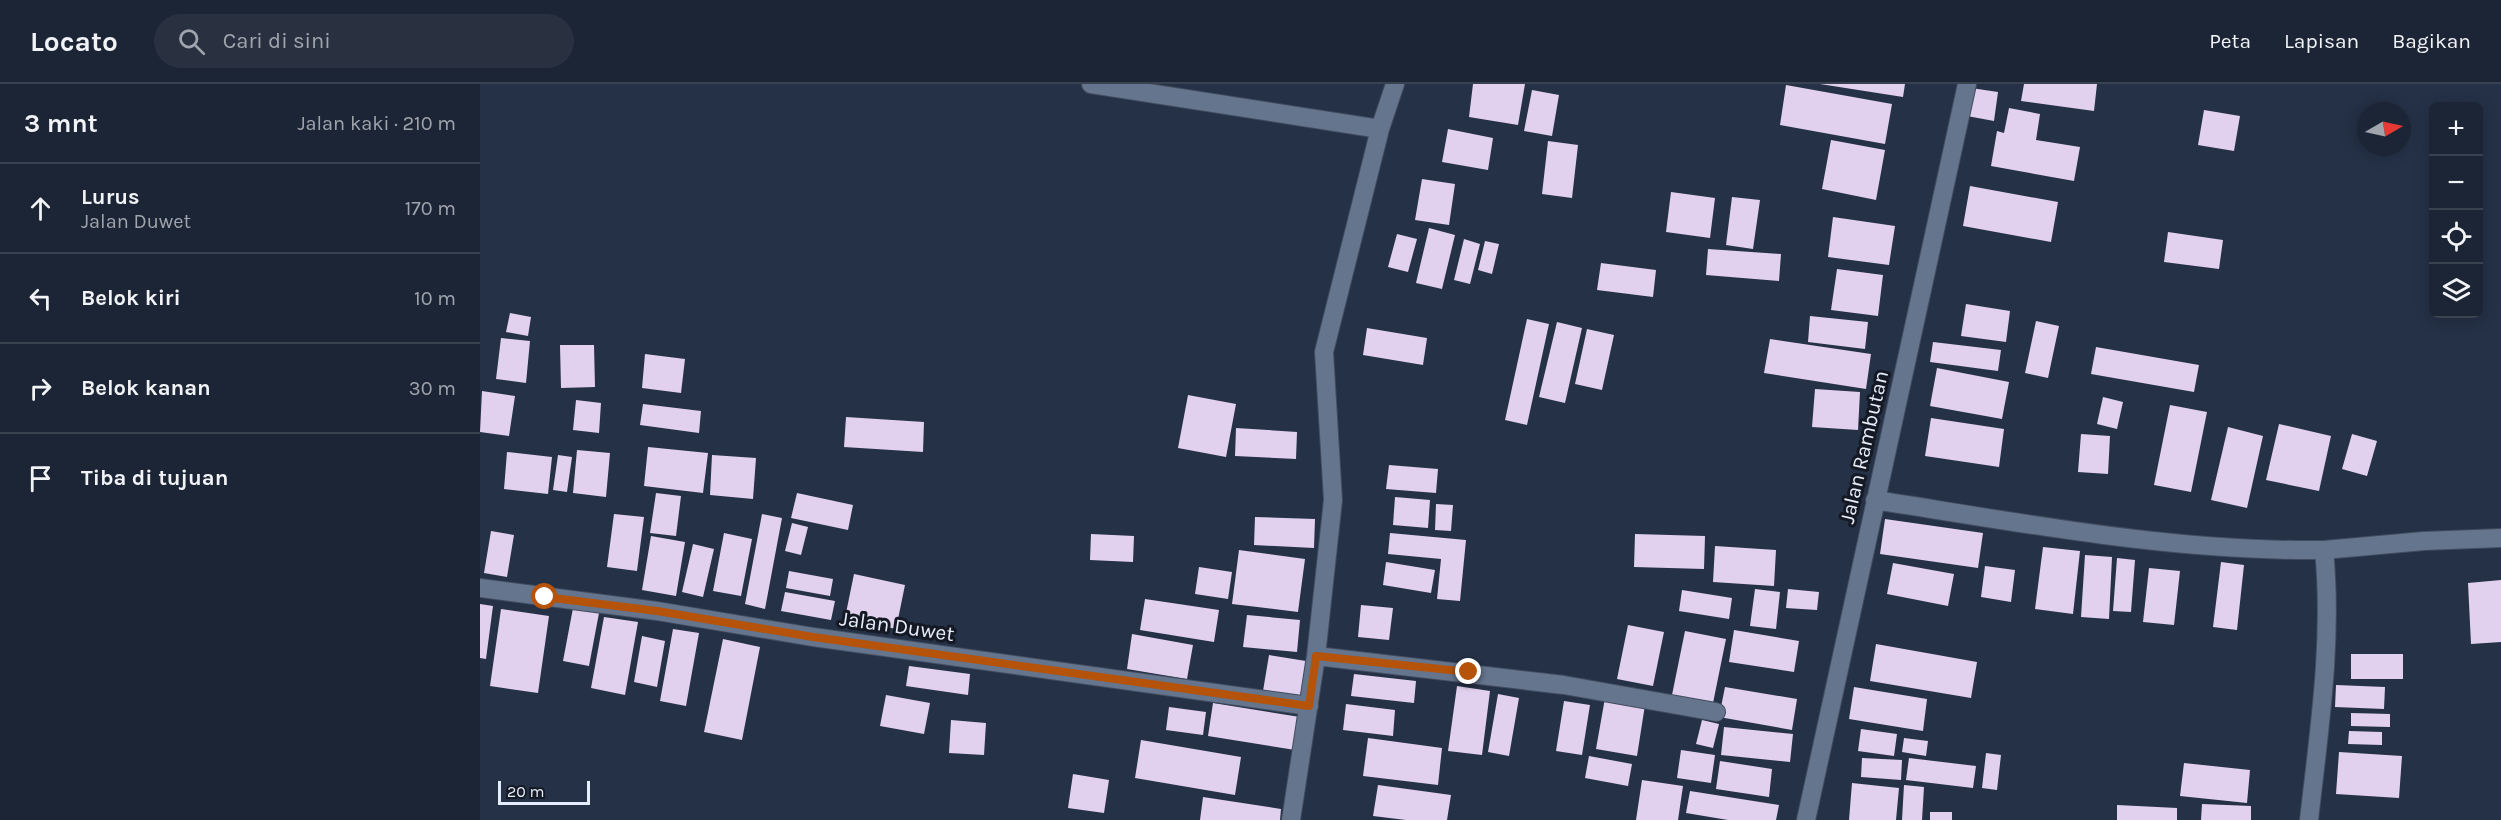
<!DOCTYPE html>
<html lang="id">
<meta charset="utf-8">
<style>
body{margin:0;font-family:Karla,sans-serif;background:#293141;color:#f1f3f6}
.controls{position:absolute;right:18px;top:18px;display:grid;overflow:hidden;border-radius:9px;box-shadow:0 3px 15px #0003}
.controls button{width:54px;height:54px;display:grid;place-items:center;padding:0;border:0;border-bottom:2px solid #3a4250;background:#1c2535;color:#f1f3f6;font:30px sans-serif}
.compass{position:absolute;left:1877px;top:18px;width:54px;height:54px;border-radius:50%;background:#1c2535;box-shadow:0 3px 15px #0003;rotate:81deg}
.scale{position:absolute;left:18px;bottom:15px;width:92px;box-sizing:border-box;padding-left:6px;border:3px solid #e5edfb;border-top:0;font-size:16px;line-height:21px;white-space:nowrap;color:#e5edfb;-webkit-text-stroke:4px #141923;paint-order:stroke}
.stop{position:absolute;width:18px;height:18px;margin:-14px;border:4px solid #b45309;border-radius:50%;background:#fff}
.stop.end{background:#b45309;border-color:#fff;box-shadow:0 2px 6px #0008}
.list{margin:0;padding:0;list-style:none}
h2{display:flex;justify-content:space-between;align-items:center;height:78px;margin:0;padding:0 24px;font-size:26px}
h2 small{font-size:20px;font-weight:400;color:#a0a5ad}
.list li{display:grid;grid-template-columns:39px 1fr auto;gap:18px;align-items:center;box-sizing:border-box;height:90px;padding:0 24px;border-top:2px solid #3a4250}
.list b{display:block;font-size:22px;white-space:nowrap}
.list p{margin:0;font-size:20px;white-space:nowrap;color:#a0a5ad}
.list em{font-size:20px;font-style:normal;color:#a0a5ad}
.icon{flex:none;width:33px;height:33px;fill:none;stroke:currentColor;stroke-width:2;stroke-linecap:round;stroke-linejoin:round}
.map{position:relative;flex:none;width:2021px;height:736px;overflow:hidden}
header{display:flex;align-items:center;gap:36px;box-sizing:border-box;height:84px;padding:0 30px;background:#1c2535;border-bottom:2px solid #3a4250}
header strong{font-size:28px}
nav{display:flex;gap:33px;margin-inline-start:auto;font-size:21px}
.search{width:420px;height:54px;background:#293141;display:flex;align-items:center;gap:15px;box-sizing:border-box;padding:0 21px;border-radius:33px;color:#a0a5ad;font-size:22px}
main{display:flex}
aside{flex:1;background:#1c2535}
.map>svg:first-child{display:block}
.building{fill:#e2d1ee}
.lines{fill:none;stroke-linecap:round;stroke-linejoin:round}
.street-casing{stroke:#424c5e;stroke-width:20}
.street{stroke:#66758e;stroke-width:18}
.route{stroke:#b45309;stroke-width:8}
.labels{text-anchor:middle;stroke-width:6;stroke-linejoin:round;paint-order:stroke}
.street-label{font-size:21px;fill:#e5edfb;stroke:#141923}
</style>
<header>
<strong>Locato</strong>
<div class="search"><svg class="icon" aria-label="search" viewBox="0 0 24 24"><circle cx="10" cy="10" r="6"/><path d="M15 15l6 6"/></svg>Cari di sini</div>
<nav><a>Peta</a><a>Lapisan</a><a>Bagikan</a></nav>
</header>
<main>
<aside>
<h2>3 mnt<small>Jalan kaki · 210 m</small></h2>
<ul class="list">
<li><svg class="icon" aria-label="ahead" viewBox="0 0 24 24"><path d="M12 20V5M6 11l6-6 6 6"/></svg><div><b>Lurus</b><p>Jalan Duwet</p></div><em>170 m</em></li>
<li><svg class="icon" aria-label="left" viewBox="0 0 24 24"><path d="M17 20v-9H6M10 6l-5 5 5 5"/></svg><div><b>Belok kiri</b></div><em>10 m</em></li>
<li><svg class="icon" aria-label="right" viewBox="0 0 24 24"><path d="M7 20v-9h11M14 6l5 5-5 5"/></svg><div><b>Belok kanan</b></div><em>30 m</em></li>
<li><svg class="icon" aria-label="arrive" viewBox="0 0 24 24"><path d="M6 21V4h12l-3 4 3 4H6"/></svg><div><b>Tiba di tujuan</b></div></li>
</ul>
</aside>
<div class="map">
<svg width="2021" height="736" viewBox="0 0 2021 736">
<rect width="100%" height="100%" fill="#253147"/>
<!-- building -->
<path class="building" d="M993 0H1045L1038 41 989 33Z
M1340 0H1425L1423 13Z
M1544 0H1617L1614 27 1541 17Z
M1306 1 1412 20 1405 60 1300 41Z
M1491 4 1518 8 1514 37 1487 32Z
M1052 6 1079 11 1072 52 1044 47Z
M1529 24 1560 30 1556 56 1600 63 1594 97 1511 82 1517 47 1524 49Z
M1724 26 1760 32 1754 67 1718 61Z
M968 45 1013 54 1008 86 962 78Z
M1351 56 1405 66 1396 116 1342 105Z
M1068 57 1098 61 1092 114 1062 110Z
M942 95 975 100 969 141 935 136Z
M1490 102 1578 118 1571 158 1483 142Z
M1191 108 1235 114 1230 154 1186 148Z
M1252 113 1280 116 1273 165 1246 161Z
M1353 133 1415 142 1409 181 1348 173Z
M949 144 975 151 962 205 936 199Z
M1688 148 1743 156 1739 185 1684 178Z
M917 150 937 155 928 188 908 183Z
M984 155 1000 160 990 200 974 196Z
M1005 157 1019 160 1012 190 998 186Z
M1228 165 1301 170 1299 197 1226 191Z
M1121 179 1176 186 1173 213 1117 206Z
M1357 185 1403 191 1398 232 1351 226Z
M1486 220 1530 227 1526 258 1481 252Z
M30 229 51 233 48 252 26 248Z
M1330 232 1388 238 1385 265 1328 258Z
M1047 235 1069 240 1047 341 1025 336Z
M1556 237 1579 242 1568 294 1545 289Z
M1077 238 1102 244 1085 319 1059 313Z
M887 244 947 254 943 281 883 271Z
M1107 245 1134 251 1122 306 1095 300Z
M21 254 50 257 46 299 16 295Z
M1290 255 1391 270 1386 305 1284 289Z
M1453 258 1521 266 1518 287 1450 278Z
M80 261H114L115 303 81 304Z
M1616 263 1719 281 1714 308 1611 290Z
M165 270 205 275 201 309 162 304Z
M1457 284 1529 298 1522 335 1450 322Z
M1335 305 1380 308 1378 346 1332 343Z
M2 307 35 312 29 352 0 348Z
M708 311 756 320 746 373 698 364Z
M1623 313 1643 318 1637 345 1617 340Z
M96 316 121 319 119 349 93 346Z
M163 320 221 327 219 349 160 341Z
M1690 321 1727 328 1711 408 1674 401Z
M366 333 444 338 443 368 364 363Z
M1451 334 1524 345 1519 383 1445 372Z
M1799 340 1851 352 1839 407 1786 396Z
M1748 343 1783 352 1767 424 1731 416Z
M756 344 817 348 816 375 755 372Z
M1601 350 1630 352 1628 390 1598 388Z
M1872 350 1897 357 1887 392 1862 385Z
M168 363 228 369 223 409 164 402Z
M97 366 130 369 126 413 93 409Z
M27 368 72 373 68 410 24 405Z
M78 371 92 373 87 408 73 406Z
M232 371 276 374 273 415 230 411Z
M909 381 958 385 956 409 906 405Z
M176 409 201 412 196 452 170 449Z
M317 409 373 421 368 446 311 434Z
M915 413 950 416 948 444 913 441Z
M956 420 973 421 971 447 955 446Z
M134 430 164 433 157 487 127 483Z
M282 430 302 434 285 525 265 520Z
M775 433 835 435 834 464 774 461Z
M1405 435 1503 449 1498 484 1400 470Z
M312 439 328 443 321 471 305 467Z
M11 447 34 451 27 493 4 489Z
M244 449 272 455 261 512 233 507Z
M910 449 986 456 980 517 957 515 961 475 908 470Z
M611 450 654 452 653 478 610 476Z
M1155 450 1225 452 1224 485 1154 483Z
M171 452 205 458 196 512 162 506Z
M213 460 234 465 223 513 202 508Z
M1235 462 1296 466 1294 502 1233 498Z
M1563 463 1600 467 1593 530 1555 525Z
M759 466 825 475 818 528 752 520Z
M1605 471 1632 473 1629 535 1601 533Z
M1637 474 1655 476 1651 528 1633 527Z
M906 478 955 486 951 509 903 501Z
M1741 478 1764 481 1757 546 1733 543Z
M1413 479 1474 490 1468 522 1407 510Z
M1505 482 1535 486 1531 518 1501 513Z
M719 483 752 488 748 515 715 510Z
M1669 484 1700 487 1694 541 1663 538Z
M309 487 353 495 350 512 306 504Z
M374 490 425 501 416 545 365 534Z
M2021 496V558L1991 560 1988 499Z
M1275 505 1300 508 1296 545 1270 542Z
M1308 505 1339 508 1337 526 1306 524Z
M1202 506 1252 514 1249 535 1199 527Z
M305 508 355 517 351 536 301 527Z
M665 515 739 526 734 558 660 546Z
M0 520 13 522 6 575 0 574Z
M881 521 913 524 909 556 878 553Z
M93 524 119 529 109 582 83 577Z
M21 525 69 532 58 609 10 602Z
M767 531 820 536 817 568 763 563Z
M124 533 158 538 145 611 111 604Z
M1148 541 1184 548 1173 602 1137 595Z
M193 545 219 549 206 622 180 617Z
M1254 546 1319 557 1314 588 1249 578Z
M1205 547 1246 555 1233 619 1192 611Z
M652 550 713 561 707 595 647 585Z
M162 552 185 557 177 603 154 598Z
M243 555 280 563 262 656 224 648Z
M1396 560 1497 578 1491 614 1390 597Z
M1871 570H1923V595H1871Z
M789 571 826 577 820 613 783 607Z
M429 582 490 590 488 611 426 602Z
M874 590 936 597 934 619 871 612Z
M1856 601 1905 603 1904 625 1855 623Z
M977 602 1010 607 1002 671 968 667Z
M1245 603 1317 615 1312 646 1239 633Z
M1374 603 1447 615 1443 647 1369 635Z
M1018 610 1039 614 1029 672 1008 668Z
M406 611 450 619 444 650 400 642Z
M1125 614 1165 621 1157 672 1116 665Z
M1084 617 1110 621 1102 671 1076 667Z
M733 619 820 633 815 666 728 652Z
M866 620 915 626 913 652 863 646Z
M689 623 726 628 723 651 686 646Z
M1871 629 1910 630V643L1871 642Z
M471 636 506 639 504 671 469 669Z
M1222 636 1239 640 1233 664 1216 660Z
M1244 643 1313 650 1310 678 1241 671Z
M1381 645 1417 650 1414 672 1378 667Z
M1869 647 1902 648V661L1868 660Z
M888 654 962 664 958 701 883 692Z
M1424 654 1448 657 1446 672 1422 668Z
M661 656 761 673 755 711 655 694Z
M1201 666 1235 671 1231 699 1197 694Z
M1859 668 1922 672 1919 714 1856 710Z
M1506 669 1521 671 1517 706 1502 704Z
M1109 672 1152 680 1148 702 1105 694Z
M1382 674 1422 676 1421 696 1381 693Z
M1429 674 1496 682 1493 704 1426 696Z
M1240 677 1292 685 1289 713 1236 705Z
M1704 679 1770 686 1767 719 1700 712Z
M593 690 629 696 624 729 588 724Z
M1162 696 1203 702 1198 736H1156Z
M1372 699 1419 704 1416 736H1369Z
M898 701 971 711 967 736H926L893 732Z
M1424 701 1444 703 1442 736H1422Z
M1210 707 1299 721 1296 736H1248L1206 729Z
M723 713 801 725 800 736H720Z
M1722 720 1771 722V736H1721Z
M1637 721 1697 724V736H1637Z
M1450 728H1472V736H1450Z"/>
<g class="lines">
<defs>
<path id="street" d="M611 0 900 45
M1395 416C1543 439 1694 468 1844 466 1853 556 1839 647 1829 736
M1844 466 1944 457 2021 454
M0 504 177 527 333 553 829 622
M836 572 1084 601 1236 628
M811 736 836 572 853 416 844 268 900 45 915 0
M1326 736 1487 0"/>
</defs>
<!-- street casing -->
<use href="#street" class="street-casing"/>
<!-- street -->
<use href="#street" class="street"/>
</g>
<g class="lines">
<!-- route -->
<path class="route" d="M65 513 177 527 333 553 829 622 836 572 989 588"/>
</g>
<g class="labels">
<!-- street labels -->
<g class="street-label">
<text transform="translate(1384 363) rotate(-77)" y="7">Jalan Rambutan</text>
<text transform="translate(417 542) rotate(8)" y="7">Jalan Duwet</text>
</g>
</g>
</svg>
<div class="controls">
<button>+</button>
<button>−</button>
<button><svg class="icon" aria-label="locate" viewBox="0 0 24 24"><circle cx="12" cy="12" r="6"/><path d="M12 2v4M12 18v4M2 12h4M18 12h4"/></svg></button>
<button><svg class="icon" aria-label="layers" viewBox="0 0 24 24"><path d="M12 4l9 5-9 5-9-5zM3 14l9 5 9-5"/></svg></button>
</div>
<svg class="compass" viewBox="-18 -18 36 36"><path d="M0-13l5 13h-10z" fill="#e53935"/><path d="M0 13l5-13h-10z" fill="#a0a5ad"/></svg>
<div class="scale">20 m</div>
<div class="stop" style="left:65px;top:513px"></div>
<div class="stop end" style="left:989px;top:588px"></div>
</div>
</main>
